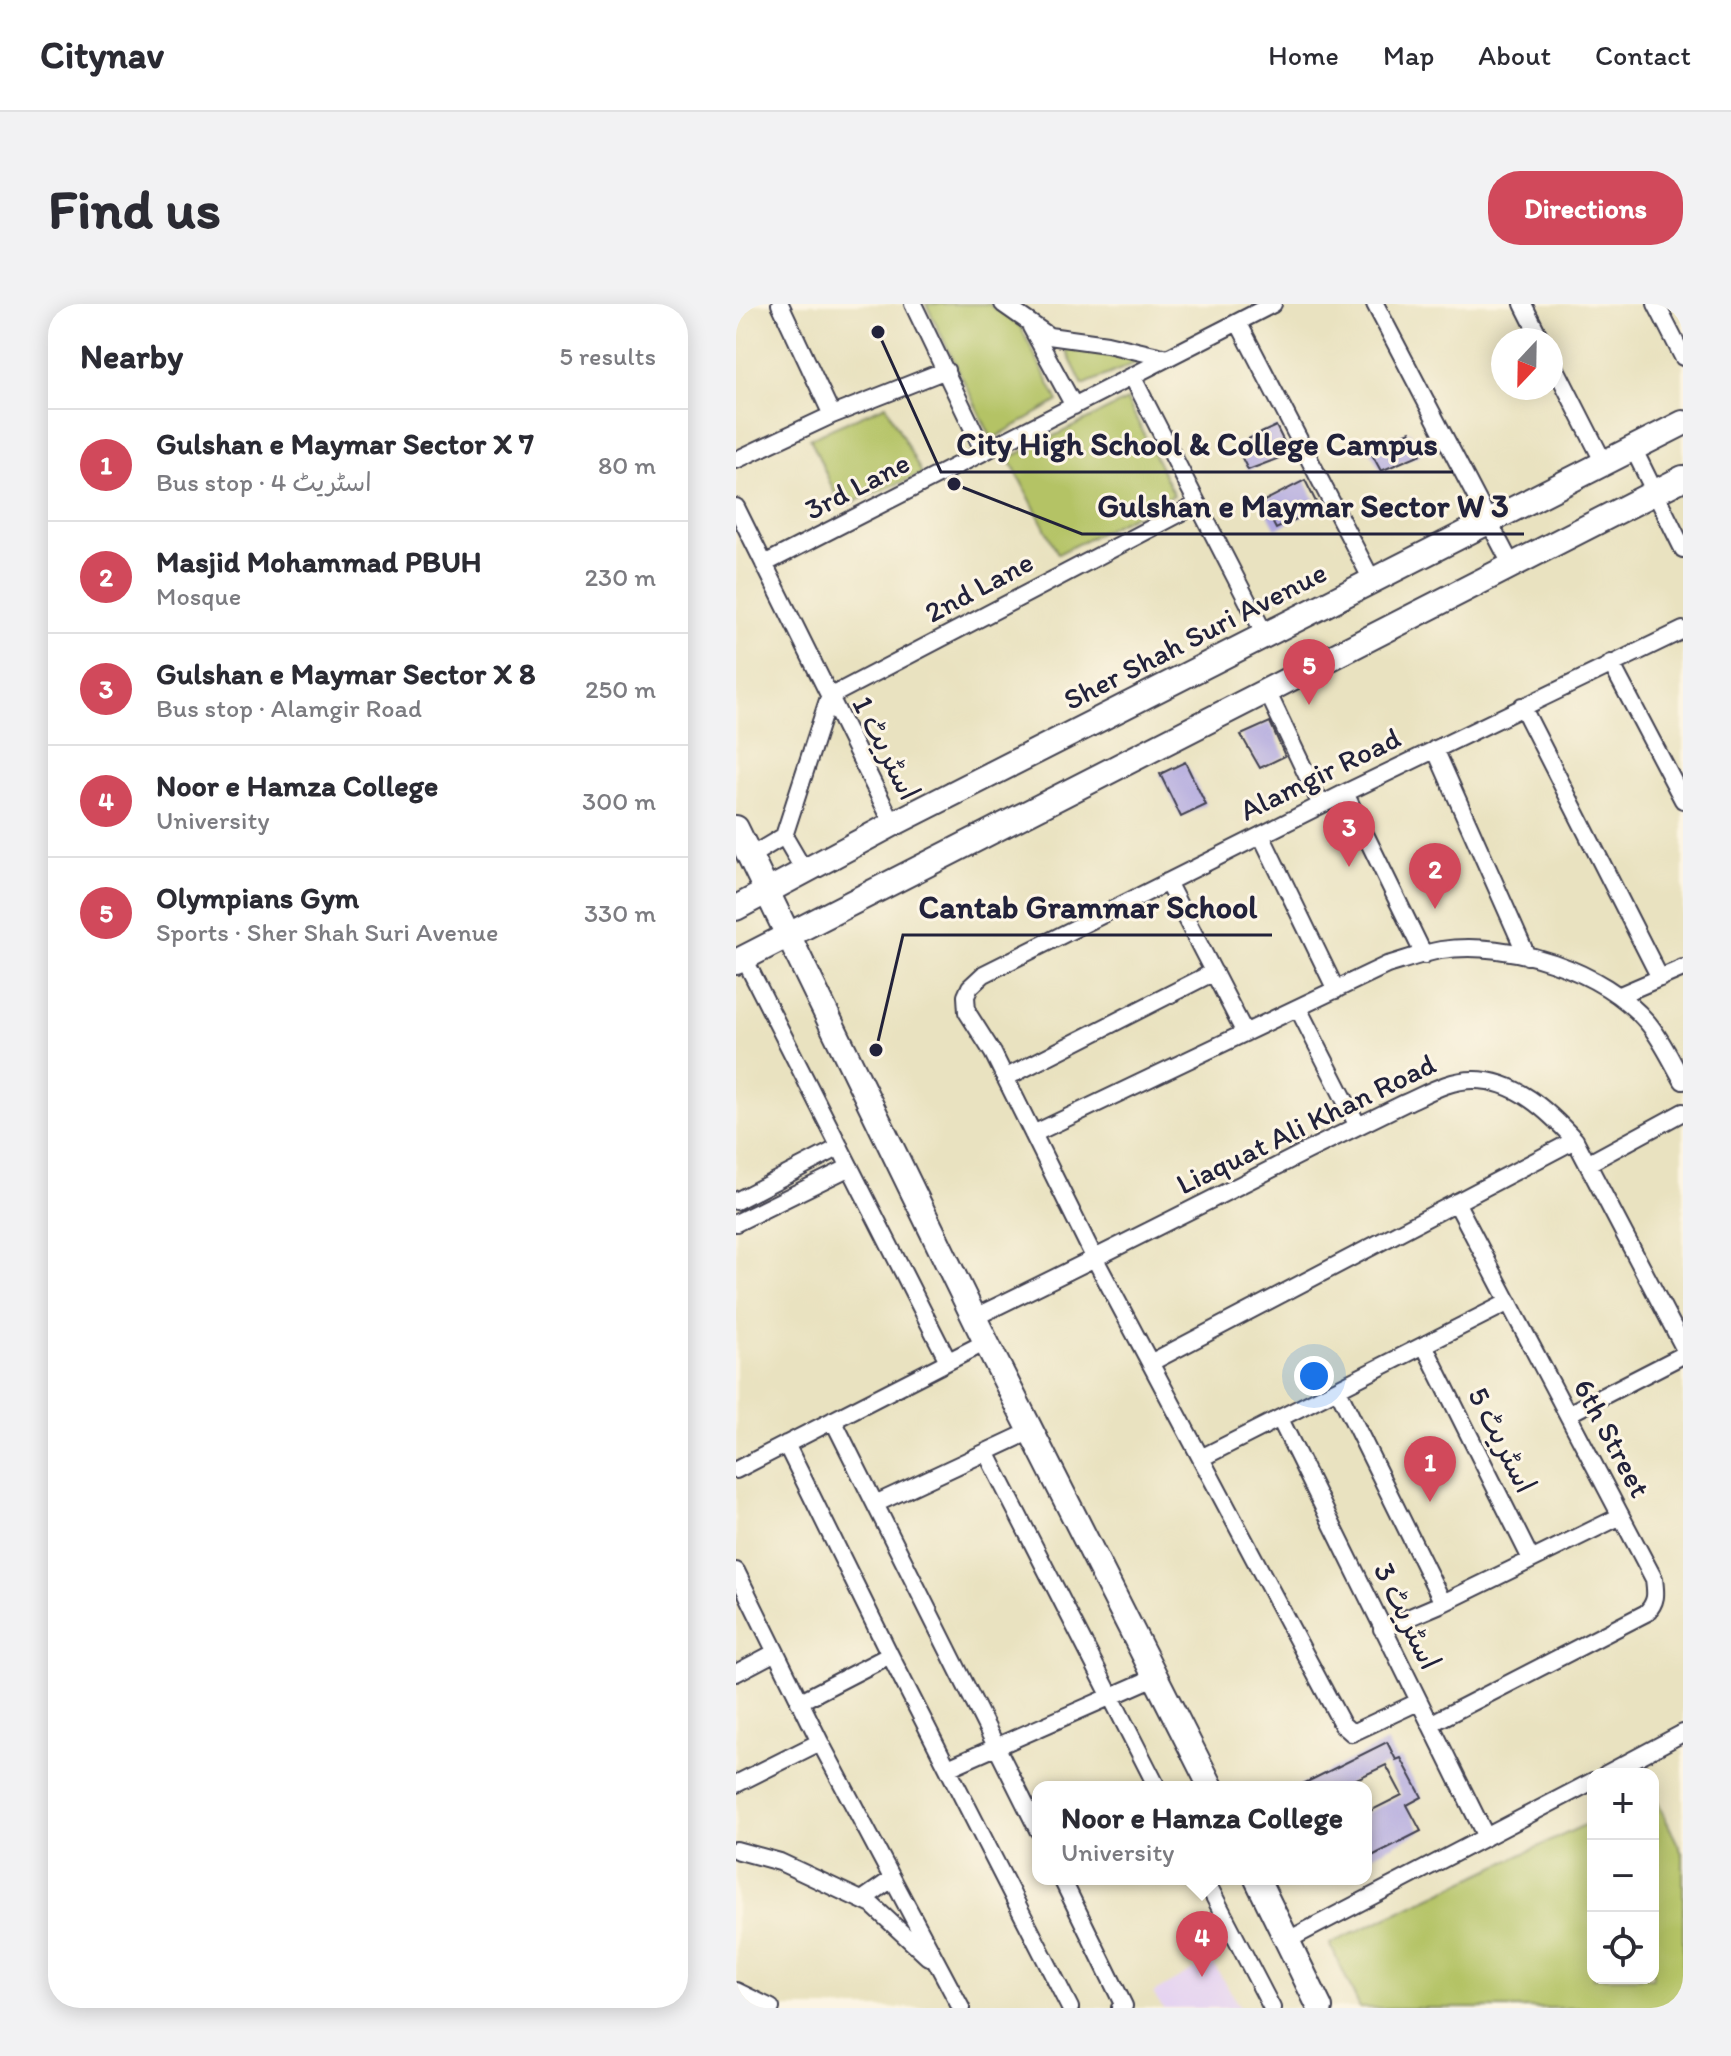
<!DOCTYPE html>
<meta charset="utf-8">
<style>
body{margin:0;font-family:Itim,"Playpen Sans Arabic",sans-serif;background:#f2f2f3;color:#2b2b33}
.controls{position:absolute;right:24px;bottom:24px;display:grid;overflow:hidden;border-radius:16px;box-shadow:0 4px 20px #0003}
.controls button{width:72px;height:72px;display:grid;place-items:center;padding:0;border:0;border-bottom:2px solid #e1e1e2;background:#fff;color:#2b2b33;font:40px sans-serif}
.compass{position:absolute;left:755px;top:24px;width:72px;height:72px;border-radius:50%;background:#fff;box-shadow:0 4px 20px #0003;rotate:202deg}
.you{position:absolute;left:578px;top:1072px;width:28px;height:28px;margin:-20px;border:6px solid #fff;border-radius:50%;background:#1a73e8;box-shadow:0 0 0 12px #1a73e833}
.badge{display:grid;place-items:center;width:52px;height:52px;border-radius:50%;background:#d1495b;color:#fff;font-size:26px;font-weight:700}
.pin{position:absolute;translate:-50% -66px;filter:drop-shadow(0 2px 4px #0008)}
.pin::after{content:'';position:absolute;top:42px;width:28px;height:24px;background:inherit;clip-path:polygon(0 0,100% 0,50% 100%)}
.popup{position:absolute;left:296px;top:1477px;width:340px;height:104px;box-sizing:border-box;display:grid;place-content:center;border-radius:16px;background:#fff;filter:drop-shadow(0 2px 6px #0005);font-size:26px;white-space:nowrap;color:#7c7c81}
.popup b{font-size:30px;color:#2b2b33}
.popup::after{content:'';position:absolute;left:50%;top:100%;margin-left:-16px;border:16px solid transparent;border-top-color:#fff}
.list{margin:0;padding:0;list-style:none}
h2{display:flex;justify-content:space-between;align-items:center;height:104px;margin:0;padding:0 32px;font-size:34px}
h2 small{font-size:26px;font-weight:400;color:#7c7c81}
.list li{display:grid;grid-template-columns:52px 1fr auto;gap:24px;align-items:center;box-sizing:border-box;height:112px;padding:0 32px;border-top:2px solid #e1e1e2}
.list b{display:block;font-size:30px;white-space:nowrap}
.list p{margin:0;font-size:26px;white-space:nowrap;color:#7c7c81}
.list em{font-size:26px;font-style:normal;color:#7c7c81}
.icon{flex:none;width:44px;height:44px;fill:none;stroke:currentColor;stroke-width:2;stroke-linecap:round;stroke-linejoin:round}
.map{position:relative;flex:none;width:947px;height:1704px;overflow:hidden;border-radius:32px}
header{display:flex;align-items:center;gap:48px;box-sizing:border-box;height:112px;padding:0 40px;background:#fff;border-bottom:2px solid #e1e1e2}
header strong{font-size:38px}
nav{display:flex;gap:44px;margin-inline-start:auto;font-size:28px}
.intro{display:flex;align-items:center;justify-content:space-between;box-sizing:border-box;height:192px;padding:0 48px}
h1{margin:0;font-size:56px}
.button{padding:20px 36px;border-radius:32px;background:#d1495b;color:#fff;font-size:28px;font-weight:700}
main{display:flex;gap:48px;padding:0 48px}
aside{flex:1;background:#fff;border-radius:32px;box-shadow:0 4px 20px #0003}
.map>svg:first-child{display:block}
.built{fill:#e5d3f1}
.green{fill:#b4c365;stroke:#6b7250;stroke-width:2}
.building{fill:#b0a8df}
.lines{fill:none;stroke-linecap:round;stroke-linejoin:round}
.street-casing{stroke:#403f4f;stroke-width:20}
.secondary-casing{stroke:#403f4f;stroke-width:28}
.street{stroke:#fff;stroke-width:16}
.secondary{stroke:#fff;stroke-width:24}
.labels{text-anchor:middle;stroke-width:6;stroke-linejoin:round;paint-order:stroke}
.street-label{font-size:30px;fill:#22223b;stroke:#fcf5e5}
.leader{fill:none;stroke:#22223b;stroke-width:3}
.callout-dot{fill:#22223b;stroke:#fcf5e5;stroke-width:3}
.callout-label{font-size:32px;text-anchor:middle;font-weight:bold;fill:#22223b;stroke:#fcf5e5;stroke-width:6;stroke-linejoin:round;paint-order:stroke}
</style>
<header>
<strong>Citynav</strong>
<nav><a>Home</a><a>Map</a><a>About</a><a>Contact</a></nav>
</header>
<div class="intro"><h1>Find us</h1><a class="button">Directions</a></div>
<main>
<aside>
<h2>Nearby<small>5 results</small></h2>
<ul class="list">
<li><span class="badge">1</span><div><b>Gulshan e Maymar Sector X 7</b><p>Bus stop · اسٹریٹ 4</p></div><em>80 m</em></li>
<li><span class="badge">2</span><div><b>Masjid Mohammad PBUH</b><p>Mosque</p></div><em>230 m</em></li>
<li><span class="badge">3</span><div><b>Gulshan e Maymar Sector X 8</b><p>Bus stop · Alamgir Road</p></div><em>250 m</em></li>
<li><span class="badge">4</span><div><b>Noor e Hamza College</b><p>University</p></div><em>300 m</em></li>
<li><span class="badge">5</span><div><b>Olympians Gym</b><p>Sports · Sher Shah Suri Avenue</p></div><em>330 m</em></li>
</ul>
</aside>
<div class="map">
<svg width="947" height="1704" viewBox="0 0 947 1704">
<rect width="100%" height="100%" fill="#fcf5e5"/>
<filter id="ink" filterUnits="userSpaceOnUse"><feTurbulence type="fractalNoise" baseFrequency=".0125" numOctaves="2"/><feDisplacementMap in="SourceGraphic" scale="16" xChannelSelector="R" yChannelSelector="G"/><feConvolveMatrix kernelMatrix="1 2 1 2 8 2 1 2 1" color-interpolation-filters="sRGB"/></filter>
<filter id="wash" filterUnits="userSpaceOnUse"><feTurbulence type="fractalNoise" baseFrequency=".006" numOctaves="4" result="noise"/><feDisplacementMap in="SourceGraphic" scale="32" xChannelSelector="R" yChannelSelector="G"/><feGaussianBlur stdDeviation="1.8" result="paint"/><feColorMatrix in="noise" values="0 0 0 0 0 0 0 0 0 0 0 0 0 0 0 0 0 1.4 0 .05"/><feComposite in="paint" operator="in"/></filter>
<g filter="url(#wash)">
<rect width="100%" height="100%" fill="#e9e2c0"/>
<!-- built -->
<path class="built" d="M475 1656 504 1704H427L417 1689Z"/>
<!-- green -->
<path class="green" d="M190 0H253L284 22 322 97 256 135Z
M328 43 407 56 347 81Z
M391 96 438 191 322 250 273 154Z
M150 101 186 170 105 203 74 134Z
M917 1489 947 1551V1704H624L594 1640 857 1517V1674H917Z"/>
<g id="blocks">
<!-- building -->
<path class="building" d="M540 122 554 150 512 166 501 144 512 139 510 136Z
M674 127 685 150 645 167 633 145Z
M569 176 583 204 540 225 526 198Z
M534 418 549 452 524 464 505 431Z
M449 458 470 501 445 513 424 470Z
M651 1438 660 1456 665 1454 686 1493 671 1501 685 1527 630 1555V1509L666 1491 650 1461 612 1479 614 1483H561Z"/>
</g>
</g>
<g filter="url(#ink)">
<use href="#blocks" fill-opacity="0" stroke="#403f4f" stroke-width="2"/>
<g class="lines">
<defs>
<path id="street" d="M44 0 96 111
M177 0 248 148
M267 0 313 32 371 40 431 54
M639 0 776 262
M787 0 805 36
M920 0 947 53
M502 18 637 278
M295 23 338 102
M815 55 868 159
M396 72 530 333
M897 144 947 245
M0 156 96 111 210 66
M0 203 157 520
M28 260 537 0
M875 359 947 496
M531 387 585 501
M93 393 462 200
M786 402 924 674
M699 445 791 652
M609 489 688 651
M525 531 600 686
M48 532 69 568
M13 553 48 532 93 393
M431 578 509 729
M8 654 212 1057
M884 691 947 664
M562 704 622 822
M269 774 478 668
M297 830 651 661C669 656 687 649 705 646 774 636 867 666 912 719 926 736 936 758 947 777
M853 859 947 808
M0 897 104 843
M0 919 114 863
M239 1013C350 959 461 903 571 847 604 831 636 815 669 799 692 789 712 776 738 776 780 776 812 807 839 836L947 1042
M688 1041 795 1255
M414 1059 839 836
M602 1086 707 1299
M832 1110 947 1051
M544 1115 750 1533
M97 1116 302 1526
M50 1140 154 1351 334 1704
M250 1148 421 1483
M465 1154 773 998
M0 1166 250 1038
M139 1200 295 1127
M0 1267 84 1438 225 1704
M646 1325 707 1299 885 1212
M0 1369 38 1349
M63 1398 154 1351
M682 1398 616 1429 606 1420 359 955 257 749 231 708 230 692 234 683 248 670 609 489 947 326
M694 1420 910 1309C921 1298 920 1290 918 1275L720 898
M212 1464 419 1373
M870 1470 947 1429
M0 1480 84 1438
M0 1546 44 1558 136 1601 192 1653
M326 1575 388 1702 384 1704
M469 1575 536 1704
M126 1596 156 1575
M552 1636 857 1477
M0 1687 35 1704"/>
<path id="secondary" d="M0 524 250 1038 475 1483
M0 604 157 520 947 119
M0 658 947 174
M521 1575 584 1704"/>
</defs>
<!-- street casing -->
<use href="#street" class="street-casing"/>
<!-- secondary casing -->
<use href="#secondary" class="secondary-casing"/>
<!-- street -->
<use href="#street" class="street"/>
<!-- secondary -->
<use href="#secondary" class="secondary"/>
</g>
</g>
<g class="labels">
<!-- street labels -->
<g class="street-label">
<text transform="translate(121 182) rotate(-27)" y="10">3rd Lane</text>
<text transform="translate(243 283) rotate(-28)" y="10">2nd Lane</text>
<text transform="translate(459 332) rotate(-27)" y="10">Sher Shah Suri Avenue</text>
<text transform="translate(150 444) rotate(63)" y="10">اسٹریٹ 1</text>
<text transform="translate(584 470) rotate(-26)" y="10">Alamgir Road</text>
<text transform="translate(570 820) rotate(-26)" y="10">Liaquat Ali Khan Road</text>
<text transform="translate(876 1134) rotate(62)" y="10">6th Street</text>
<text transform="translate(766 1136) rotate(63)" y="10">اسٹریٹ 5</text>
<text transform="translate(671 1312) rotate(64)" y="10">اسٹریٹ 3</text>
</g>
</g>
<!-- callouts -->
<path class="leader" d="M142 28L205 168H717M218 180L346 230H788M140 746L167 631H536"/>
<g class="callout-dot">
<circle cx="142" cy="28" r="8"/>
<circle cx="218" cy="180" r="8"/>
<circle cx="140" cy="746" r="8"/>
</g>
<g class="callout-label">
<text x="461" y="151">City High School &amp; College Campus</text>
<text x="567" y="213">Gulshan e Maymar Sector W 3</text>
<text x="352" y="614">Cantab Grammar School</text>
</g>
</svg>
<div class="controls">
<button>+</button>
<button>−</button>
<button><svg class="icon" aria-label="locate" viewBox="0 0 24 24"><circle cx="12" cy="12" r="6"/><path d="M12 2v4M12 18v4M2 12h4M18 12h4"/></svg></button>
</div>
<svg class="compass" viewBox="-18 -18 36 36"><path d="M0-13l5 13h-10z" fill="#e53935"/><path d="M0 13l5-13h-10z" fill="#7c7c81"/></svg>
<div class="you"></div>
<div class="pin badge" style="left:694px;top:1198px">1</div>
<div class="pin badge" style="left:699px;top:605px">2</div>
<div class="pin badge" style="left:613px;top:563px">3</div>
<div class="pin badge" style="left:466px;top:1673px">4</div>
<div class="popup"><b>Noor e Hamza College</b>University</div>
<div class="pin badge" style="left:573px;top:401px">5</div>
</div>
</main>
